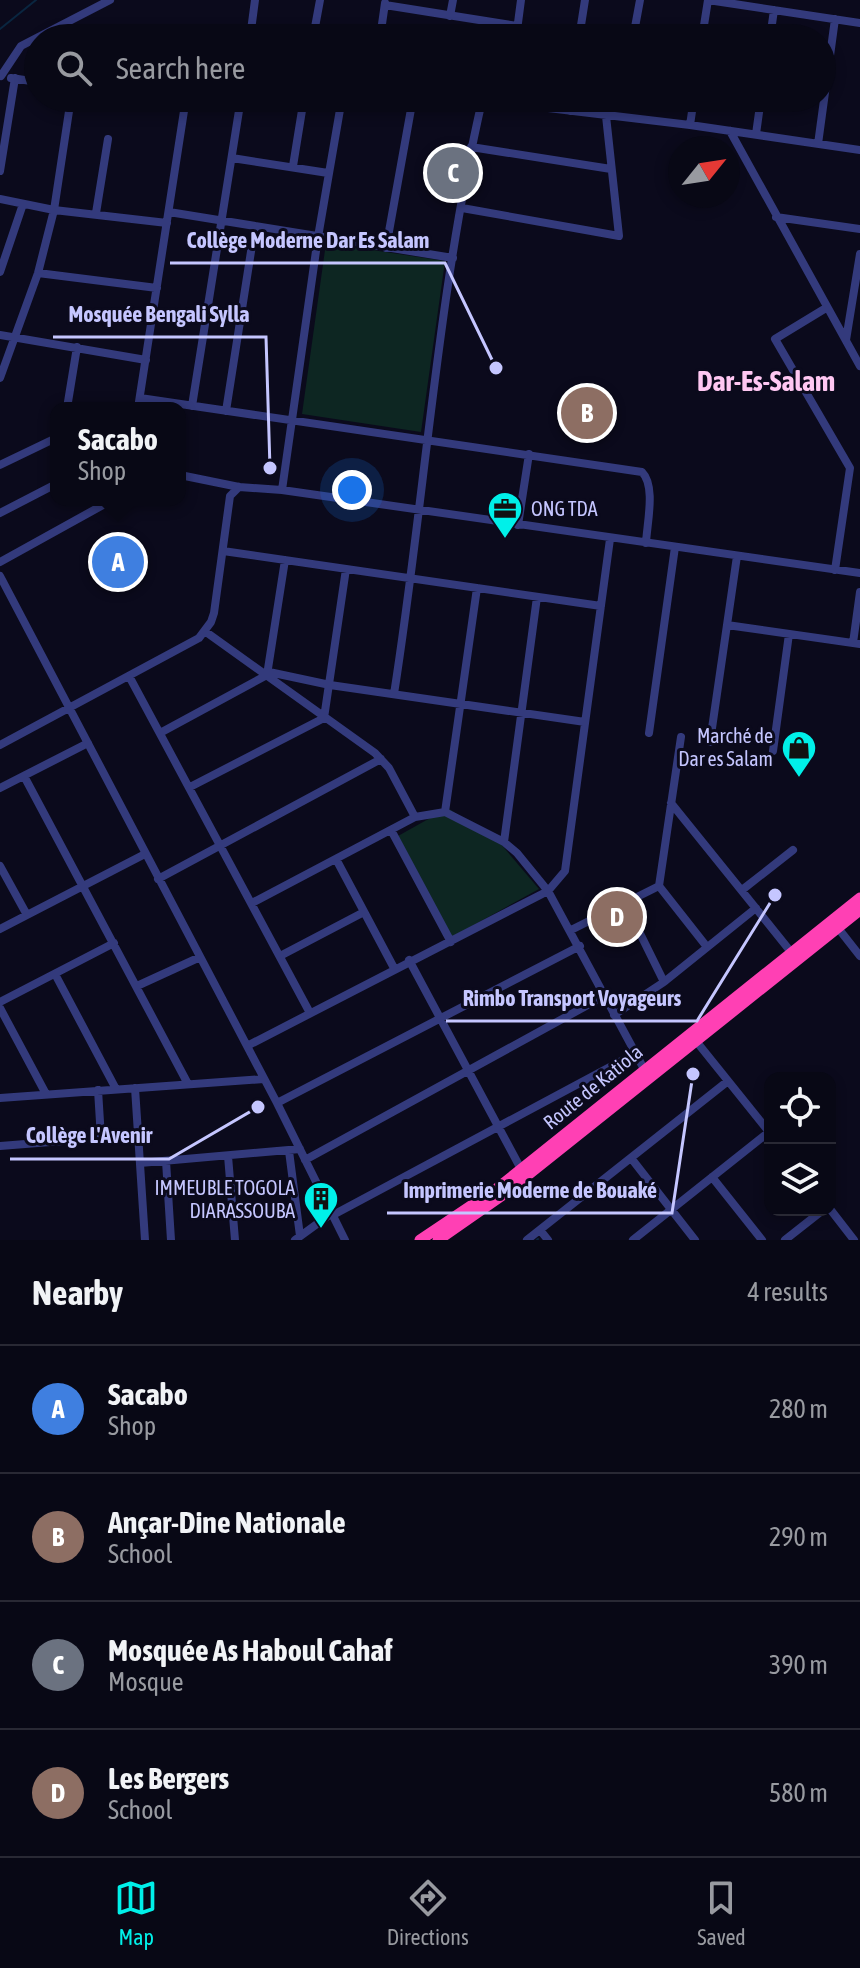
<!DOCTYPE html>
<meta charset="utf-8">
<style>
body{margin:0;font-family:"Asap Condensed",sans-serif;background:#161622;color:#f1f3f6}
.controls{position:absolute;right:24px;bottom:24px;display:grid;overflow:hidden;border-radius:16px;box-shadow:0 4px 12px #0003}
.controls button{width:72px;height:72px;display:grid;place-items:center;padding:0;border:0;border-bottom:2px solid #292934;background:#080815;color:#f1f3f6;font:40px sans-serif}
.compass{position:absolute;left:668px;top:136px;width:72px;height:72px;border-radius:50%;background:#080815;box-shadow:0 4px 12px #0003;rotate:60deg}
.you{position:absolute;left:352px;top:490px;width:28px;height:28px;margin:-20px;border:6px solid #fff;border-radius:50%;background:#1a73e8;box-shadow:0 0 0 12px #1a73e833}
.badge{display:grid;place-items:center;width:52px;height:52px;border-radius:50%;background:#00f0e9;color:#fff;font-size:26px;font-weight:700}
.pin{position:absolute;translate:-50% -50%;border:4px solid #fff;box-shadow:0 2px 8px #0006}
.popup{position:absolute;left:50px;top:402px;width:136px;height:104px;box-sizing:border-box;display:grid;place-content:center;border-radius:16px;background:#080815;filter:drop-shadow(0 2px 6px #0005);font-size:26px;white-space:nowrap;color:#989aa0}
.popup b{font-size:30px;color:#f1f3f6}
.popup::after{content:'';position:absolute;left:50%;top:100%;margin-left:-16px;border:16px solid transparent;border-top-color:#080815}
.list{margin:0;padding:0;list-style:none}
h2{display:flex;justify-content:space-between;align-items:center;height:104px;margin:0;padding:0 32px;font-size:34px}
h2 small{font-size:26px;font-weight:400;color:#989aa0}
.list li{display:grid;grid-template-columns:52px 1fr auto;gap:24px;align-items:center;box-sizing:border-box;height:128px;padding:0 32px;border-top:2px solid #292934}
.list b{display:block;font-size:30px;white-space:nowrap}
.list p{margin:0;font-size:26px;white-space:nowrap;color:#989aa0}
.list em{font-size:26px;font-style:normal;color:#989aa0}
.icon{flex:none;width:44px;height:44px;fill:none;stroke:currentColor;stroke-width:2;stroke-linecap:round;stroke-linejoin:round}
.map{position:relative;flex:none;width:860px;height:1240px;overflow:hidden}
.search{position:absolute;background:#080815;box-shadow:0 4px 12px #0003;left:24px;right:24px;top:24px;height:88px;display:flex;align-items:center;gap:20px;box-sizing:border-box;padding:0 28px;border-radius:44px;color:#989aa0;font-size:30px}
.sheet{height:616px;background:#080815}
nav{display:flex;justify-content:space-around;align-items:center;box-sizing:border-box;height:112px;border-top:2px solid #292934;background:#080815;font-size:22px;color:#989aa0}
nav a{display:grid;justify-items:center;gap:4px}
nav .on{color:#00f0e9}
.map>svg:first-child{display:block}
.green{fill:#0d2622}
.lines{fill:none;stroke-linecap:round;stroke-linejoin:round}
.stream{stroke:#0a2640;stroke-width:2}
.minor{stroke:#333a7c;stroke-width:8}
.highway{stroke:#ff40b4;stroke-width:11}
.labels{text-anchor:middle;stroke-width:6;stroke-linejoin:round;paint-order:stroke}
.poi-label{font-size:20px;fill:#c5c6ff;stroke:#0b0a1c;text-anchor:end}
.street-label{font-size:20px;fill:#c5c6ff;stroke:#0b0a1c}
.district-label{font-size:28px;font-weight:bold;fill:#ffc7f2;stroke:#0b0a1c}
.leader{fill:none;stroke:#c5c6ff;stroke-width:3}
.callout-dot{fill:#c5c6ff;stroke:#0b0a1c;stroke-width:3}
.callout-label{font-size:22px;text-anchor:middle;font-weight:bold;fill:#c5c6ff;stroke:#0b0a1c;stroke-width:6;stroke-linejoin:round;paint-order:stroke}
</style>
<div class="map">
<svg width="860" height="1240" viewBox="0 0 860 1240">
<rect width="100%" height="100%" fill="#0b0a1c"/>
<!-- green -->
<path class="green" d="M326 243 445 261 421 432 302 414Z
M448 808 500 843 539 889 452 937 398 836Z"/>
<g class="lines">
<!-- stream -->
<path class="stream" d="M0 29 36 0
M537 1240 538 1239"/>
<!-- minor -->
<path class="minor" d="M708 0 860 23
M385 5 517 26
M450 16 453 0
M580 34 604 38
M250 38 255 0
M313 38 320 0
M380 38 385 3
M516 38 521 0
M579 38 585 0
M633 38 640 0
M702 38 708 0
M770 38 774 10
M1 76 21 46 110 0
M11 78 38 82
M148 98 185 103
M464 98 690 125 860 150
M570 111 572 98
M690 125 694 98
M730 131 860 366
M756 134 761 98
M818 144 835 19
M471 147 611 169
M232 158 328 173
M293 166 304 98
M0 171 15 78
M0 199 54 210 167 223
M462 208 619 236 606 116
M169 212 453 258
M96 213 108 139
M776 217 860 229
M386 248 413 98
M0 272 23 204
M38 273 157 288
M826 308 775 339 850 468 835 570
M0 335 146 360
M846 340 860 254
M0 378 38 273 54 210 71 98
M140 398 642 472C656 486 647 523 646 543
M192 406 241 98
M67 408 77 347
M138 408 186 98
M226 411 255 226
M0 465 56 438
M180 475 239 487 282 490 860 573
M282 490 318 237 342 98
M0 513 56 484
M518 525 529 454
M223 551 601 606
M0 562 112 500
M0 576 277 1103 345 1240
M727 625 860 644
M206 632 375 753 389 768 415 817
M853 643 860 592
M269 672 330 685 585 722
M129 676 310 1013
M394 694C425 497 437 296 482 101
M160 733 267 675 285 560
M649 733 675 547
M681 737 659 886 707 947
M710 742 737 556
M0 745 199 638 211 622 214 613 230 496 239 487
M773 751 789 634
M24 776 188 1084
M190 787 324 718 346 569
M0 788 88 743
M671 803 791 952
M445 812 477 588
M391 830 451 942
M504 842 537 597
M336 859 394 968
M0 866 27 915
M158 879 381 759
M742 890 793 850
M252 903 415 817 445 812 504 842 517 853 548 891 644 1069
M625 903 664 982
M838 928 860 956
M0 929 145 854
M571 930 659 886
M280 956 364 912
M409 960 521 1169
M55 974 116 1089
M137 986 198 958
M0 1002 114 943
M0 1008 46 1094
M614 1015 664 982 756 908
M696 1041 770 1133
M247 1046 548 891 565 871 610 539
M135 1088 145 1240
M0 1098 264 1079
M277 1103 580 946
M0 1146 101 1138 98 1090
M289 1151 300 1236
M228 1156 235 1240
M631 1158 695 1240
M305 1160 606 995
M166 1161 171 1240
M140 1163 300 1149
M712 1177 762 1240
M830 1209 854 1240
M333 1215 636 1053
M540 1230 548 1240
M295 1240 332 1213
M527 1240 728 1081
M633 1240 769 1132
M785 1240 823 1210"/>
<!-- highway -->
<path class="highway" d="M420 1240 499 1187 860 898
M438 1240 504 1194 860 910"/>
</g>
<!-- icons -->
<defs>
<symbol id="office-pin" viewBox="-11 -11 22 30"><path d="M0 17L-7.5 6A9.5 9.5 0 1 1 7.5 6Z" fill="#00f0e9" stroke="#0b0a1c"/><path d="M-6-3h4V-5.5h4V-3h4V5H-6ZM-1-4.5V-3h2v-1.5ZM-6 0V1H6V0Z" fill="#111"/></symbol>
<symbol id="shop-pin" viewBox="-11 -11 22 30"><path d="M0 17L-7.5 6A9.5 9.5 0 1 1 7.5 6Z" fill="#00f0e9" stroke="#0b0a1c"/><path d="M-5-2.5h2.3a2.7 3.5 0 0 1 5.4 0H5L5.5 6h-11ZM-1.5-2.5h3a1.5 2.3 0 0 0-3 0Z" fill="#111"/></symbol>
<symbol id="building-pin" viewBox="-11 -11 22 30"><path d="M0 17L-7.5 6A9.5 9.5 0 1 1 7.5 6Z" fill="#00f0e9" stroke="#0b0a1c"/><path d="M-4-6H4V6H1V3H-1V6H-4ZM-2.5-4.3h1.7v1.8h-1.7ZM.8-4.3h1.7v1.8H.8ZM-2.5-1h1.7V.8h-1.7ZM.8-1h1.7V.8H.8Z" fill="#111"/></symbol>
</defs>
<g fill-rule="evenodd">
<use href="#office-pin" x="485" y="489" width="40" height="54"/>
<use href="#shop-pin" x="779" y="728" width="40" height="54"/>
<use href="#building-pin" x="301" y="1179" width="40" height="54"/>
</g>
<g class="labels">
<!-- poi labels -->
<g class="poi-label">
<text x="531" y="516" text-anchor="start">ONG TDA</text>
<text x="773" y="743">Marché de<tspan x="773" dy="23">Dar es Salam</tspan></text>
<text x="295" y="1195">IMMEUBLE TOGOLA<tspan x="295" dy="23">DIARASSOUBA</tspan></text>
</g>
<!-- street labels -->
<g class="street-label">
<text transform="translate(593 1087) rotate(-39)" y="7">Route de Katiola</text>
</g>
<!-- district labels -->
<g class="district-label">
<text x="766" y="391">Dar-Es-Salam</text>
</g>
</g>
<!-- callouts -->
<path class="leader" d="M496 368L445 263H170M270 468L266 337H53M775 895L697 1021H446M258 1107L169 1159H10M693 1074L672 1213H387"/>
<g class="callout-dot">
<circle cx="496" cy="368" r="8"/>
<circle cx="270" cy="468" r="8"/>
<circle cx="775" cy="895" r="8"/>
<circle cx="258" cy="1107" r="8"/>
<circle cx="693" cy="1074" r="8"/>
</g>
<g class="callout-label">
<text x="308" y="248">Collège Moderne Dar Es Salam</text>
<text x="159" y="322">Mosquée Bengali Sylla</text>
<text x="572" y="1006">Rimbo Transport Voyageurs</text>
<text x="89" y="1143">Collège L'Avenir</text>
<text x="530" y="1198">Imprimerie Moderne de Bouaké</text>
</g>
</svg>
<div class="controls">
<button><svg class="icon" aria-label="locate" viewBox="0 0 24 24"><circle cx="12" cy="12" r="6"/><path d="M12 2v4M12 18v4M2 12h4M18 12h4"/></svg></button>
<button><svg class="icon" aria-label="layers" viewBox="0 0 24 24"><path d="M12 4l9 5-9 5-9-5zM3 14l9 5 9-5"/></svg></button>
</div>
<svg class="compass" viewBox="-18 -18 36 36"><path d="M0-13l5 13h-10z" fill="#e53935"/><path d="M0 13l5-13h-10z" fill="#989aa0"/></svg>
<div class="you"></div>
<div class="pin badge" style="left:118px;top:562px;background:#3f7fe0">A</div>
<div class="popup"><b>Sacabo</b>Shop</div>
<div class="pin badge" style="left:587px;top:413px;background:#8d6e63">B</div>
<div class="pin badge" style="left:453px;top:173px;background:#6b7280">C</div>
<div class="pin badge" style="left:617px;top:917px;background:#8d6e63">D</div>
<div class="search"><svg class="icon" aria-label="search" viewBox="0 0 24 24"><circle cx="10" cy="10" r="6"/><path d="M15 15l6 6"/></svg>Search here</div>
</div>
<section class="sheet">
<h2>Nearby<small>4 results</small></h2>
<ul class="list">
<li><span class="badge" style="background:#3f7fe0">A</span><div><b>Sacabo</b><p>Shop</p></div><em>280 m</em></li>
<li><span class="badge" style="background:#8d6e63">B</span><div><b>Ançar-Dine Nationale</b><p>School</p></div><em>290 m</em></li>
<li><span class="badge" style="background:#6b7280">C</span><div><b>Mosquée As Haboul Cahaf</b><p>Mosque</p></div><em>390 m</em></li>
<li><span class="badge" style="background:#8d6e63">D</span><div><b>Les Bergers</b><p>School</p></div><em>580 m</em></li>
</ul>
</section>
<nav>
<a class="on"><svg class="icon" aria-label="map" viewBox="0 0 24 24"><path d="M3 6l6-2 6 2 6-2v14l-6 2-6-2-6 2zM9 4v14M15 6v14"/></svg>Map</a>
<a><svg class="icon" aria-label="directions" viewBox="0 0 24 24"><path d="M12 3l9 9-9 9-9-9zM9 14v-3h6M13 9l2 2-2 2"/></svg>Directions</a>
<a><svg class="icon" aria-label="saved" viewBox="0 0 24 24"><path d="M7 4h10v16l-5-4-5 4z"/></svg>Saved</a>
</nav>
